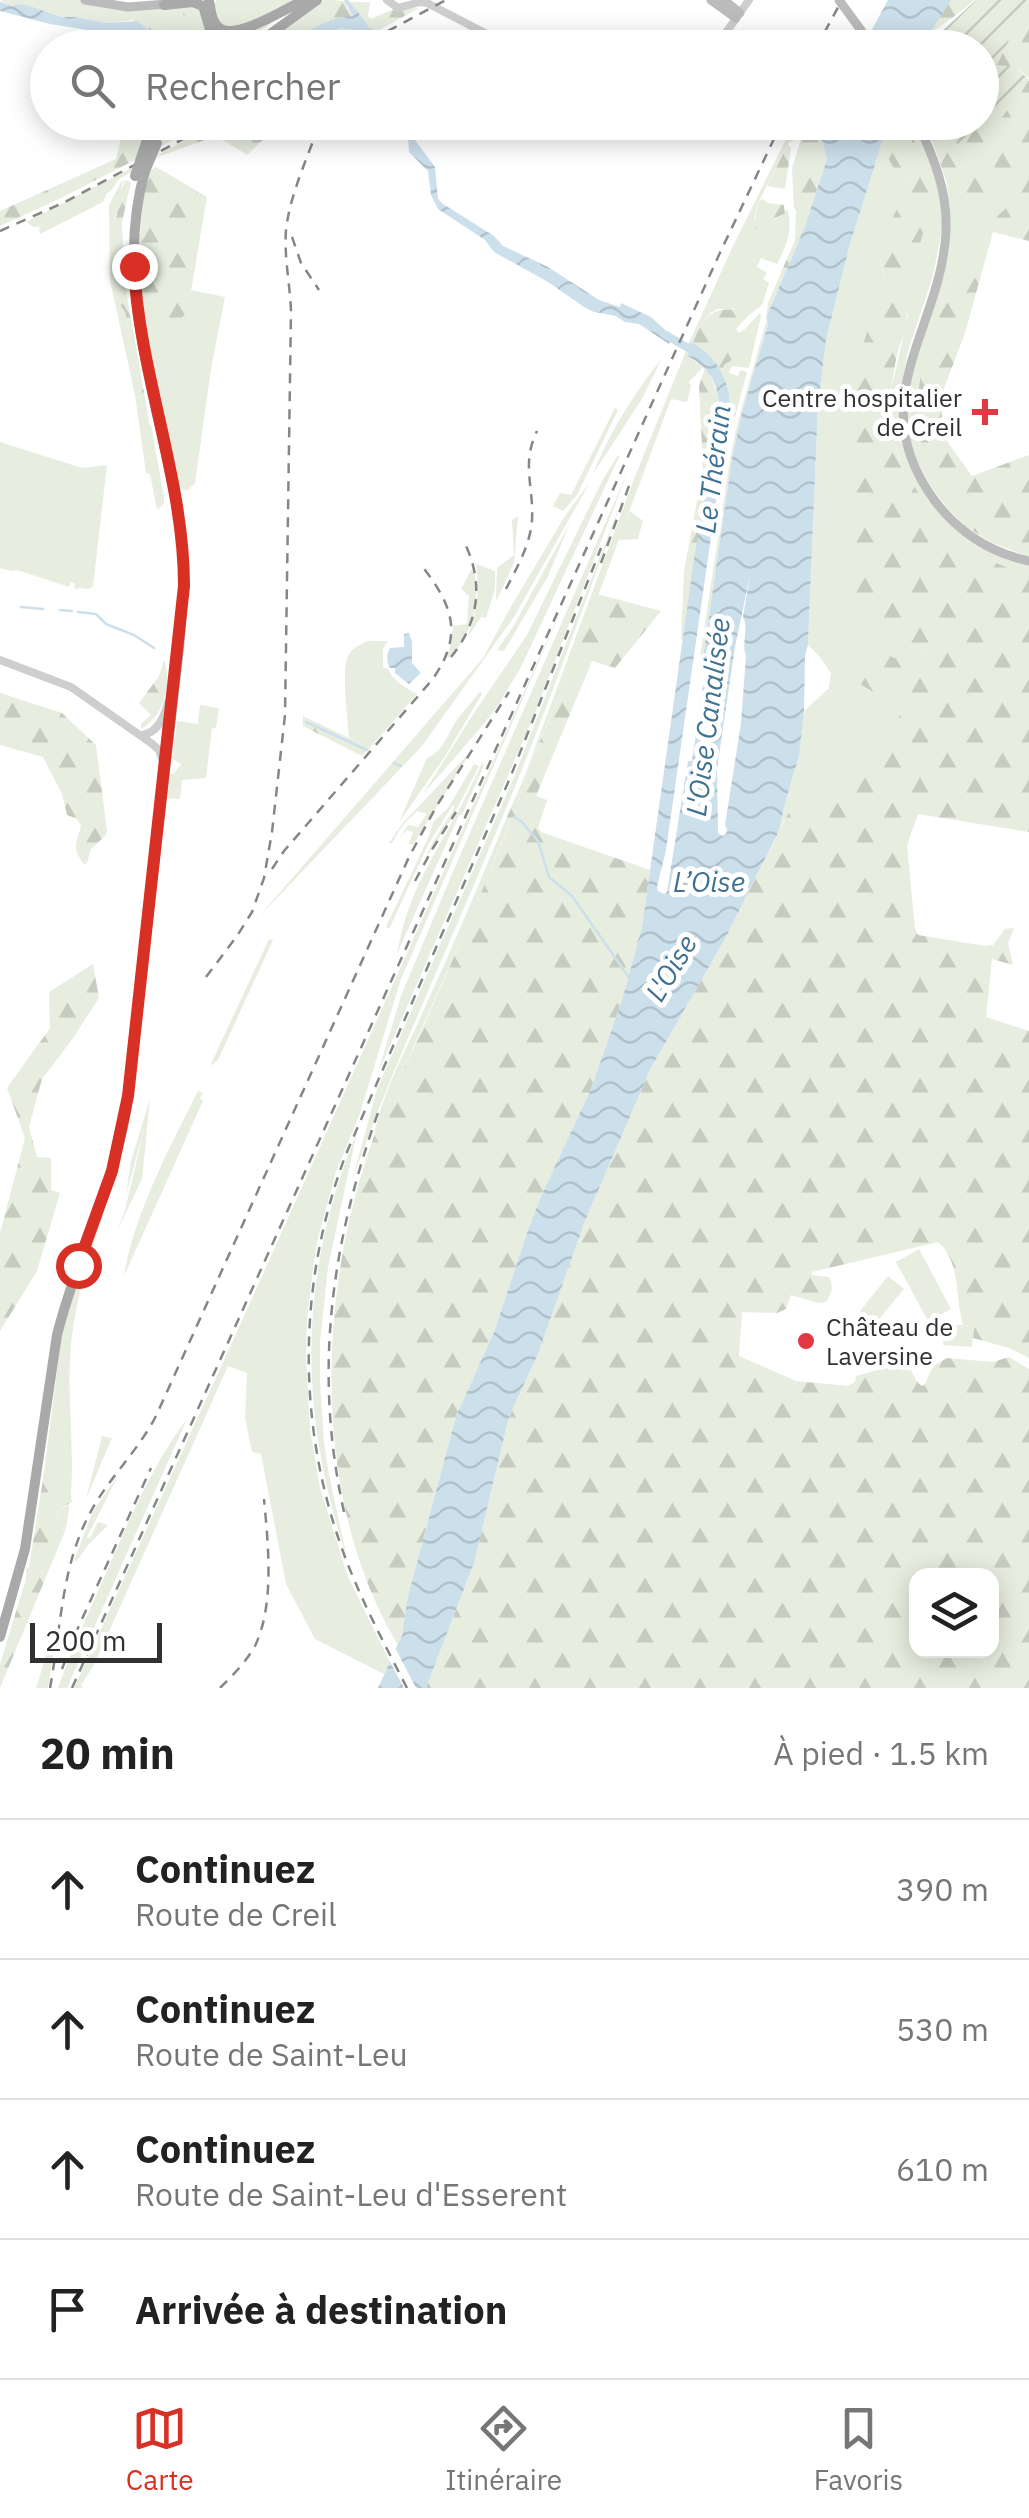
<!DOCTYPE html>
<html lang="fr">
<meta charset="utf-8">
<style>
body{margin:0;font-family:"IBM Plex Sans",sans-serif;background:#f6f6f6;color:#222}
.controls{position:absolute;right:30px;bottom:30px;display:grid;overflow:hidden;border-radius:20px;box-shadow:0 5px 25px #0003}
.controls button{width:90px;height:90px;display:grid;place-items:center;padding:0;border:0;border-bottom:2px solid #e0e0e0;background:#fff;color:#222;font:50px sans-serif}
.scale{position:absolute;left:30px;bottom:25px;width:132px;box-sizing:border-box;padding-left:10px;border:5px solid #313131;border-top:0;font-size:28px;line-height:35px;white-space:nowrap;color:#313131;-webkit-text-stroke:8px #fff;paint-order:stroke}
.stop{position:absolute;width:30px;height:30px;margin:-22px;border:8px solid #d93025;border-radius:50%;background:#fff}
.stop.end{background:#d93025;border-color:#fff;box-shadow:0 2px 10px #0008}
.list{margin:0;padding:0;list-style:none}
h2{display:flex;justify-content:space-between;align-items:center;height:130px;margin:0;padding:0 40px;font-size:42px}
h2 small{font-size:32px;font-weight:400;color:#767676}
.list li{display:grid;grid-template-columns:65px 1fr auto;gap:30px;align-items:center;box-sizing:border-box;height:140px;padding:0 40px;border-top:2px solid #e0e0e0}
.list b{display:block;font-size:38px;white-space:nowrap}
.list p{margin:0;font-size:32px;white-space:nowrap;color:#767676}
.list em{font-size:32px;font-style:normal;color:#767676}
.icon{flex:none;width:55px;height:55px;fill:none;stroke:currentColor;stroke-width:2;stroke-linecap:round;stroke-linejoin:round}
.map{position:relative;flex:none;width:1029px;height:1688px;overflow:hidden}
.search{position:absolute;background:#fff;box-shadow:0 5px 25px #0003;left:30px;right:30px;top:30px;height:110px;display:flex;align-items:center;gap:25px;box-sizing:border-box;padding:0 35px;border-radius:55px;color:#767676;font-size:38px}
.sheet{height:690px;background:#fff}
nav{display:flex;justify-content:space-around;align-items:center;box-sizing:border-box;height:140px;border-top:2px solid #e0e0e0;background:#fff;font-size:28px;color:#767676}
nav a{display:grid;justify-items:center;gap:5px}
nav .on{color:#d93025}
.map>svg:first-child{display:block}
.grass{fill:#e7eddf}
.forest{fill:url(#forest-firs);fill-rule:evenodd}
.garden{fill:url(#garden-furrows)}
.water{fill:url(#water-waves);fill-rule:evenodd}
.pier{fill:#fff}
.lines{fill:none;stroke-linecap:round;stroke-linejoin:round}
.stream{stroke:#cce0ec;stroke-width:2.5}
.river{stroke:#cce0ec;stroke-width:8}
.tertiary{stroke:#cecece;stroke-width:8}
.secondary{stroke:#bbb;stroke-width:9}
.primary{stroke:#a9a9a9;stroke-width:10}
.rail{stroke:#868686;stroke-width:2.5;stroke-dasharray:10 8;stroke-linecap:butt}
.secondary-bridge{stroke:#bbb;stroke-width:9}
.primary-bridge{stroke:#a9a9a9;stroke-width:10}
.route{stroke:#d93025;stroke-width:12}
.poi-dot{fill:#e23844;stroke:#fff;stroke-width:4}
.labels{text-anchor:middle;stroke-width:10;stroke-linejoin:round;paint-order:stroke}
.poi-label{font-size:25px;fill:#313131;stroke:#fff;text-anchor:end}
.water-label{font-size:28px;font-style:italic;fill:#3f7292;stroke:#fff}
</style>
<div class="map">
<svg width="1029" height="1688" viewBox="0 0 1029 1688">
<defs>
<pattern id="forest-firs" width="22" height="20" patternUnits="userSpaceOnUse" patternTransform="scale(2.5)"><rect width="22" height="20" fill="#e7eddf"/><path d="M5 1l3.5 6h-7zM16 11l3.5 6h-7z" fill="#c7ccc0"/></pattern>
<pattern id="garden-furrows" width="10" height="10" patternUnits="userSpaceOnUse" patternTransform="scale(2.5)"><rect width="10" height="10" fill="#e7eddf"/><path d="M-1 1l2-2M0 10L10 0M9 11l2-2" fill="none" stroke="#c7ccc0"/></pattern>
<pattern id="water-waves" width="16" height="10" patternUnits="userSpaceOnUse" patternTransform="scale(2.5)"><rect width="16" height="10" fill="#cce0ec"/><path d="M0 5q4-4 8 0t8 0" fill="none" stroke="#b0c1cb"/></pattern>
</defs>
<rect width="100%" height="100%" fill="#fff"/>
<!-- grass -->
<path class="grass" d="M1 0H81L104 6 187 4 205 12 207 47H203L205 40V23L183 14 195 28 194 32 164 30 132 20 106 23 77 17H62L30 6H13L1 2Z
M217 0H297L246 25 228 28 216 19 214 4Z
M208 4 224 33 284 14 237 47H212Z
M794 123H800L793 141 789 142 759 201 754 218 770 221 785 214 786 209 788 211C793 231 786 246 777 264L761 258 757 267 767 273 763 279 769 283 762 305 748 316 752 303C746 304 741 307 735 309 730 311 724 308 718 309 705 313 697 333 693 345L689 343 732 248Z
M905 123H914L924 143 940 189 943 224 933 276 908 351 902 383 901 406 905 442 949 522 1029 565V574L1010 570 982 558 946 534 907 478 892 435 889 399 908 316 900 296 920 240 916 144Z
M881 145 895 171 912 179 880 255 885 277 858 360 851 392 882 629 922 651 924 658 913 667 871 647 905 710 838 792 791 808 779 831 784 807 798 760 804 711 829 688 831 673 819 656 808 645 818 405 826 340 850 244Z
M135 166 134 171 119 179 110 192 107 193 103 202 40 234 39 226 34 227 26 222Z
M156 167 207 197 191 290 225 297 211 369 195 483 188 490H183L179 486 164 427 142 309 148 172Z
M1015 174 1019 184 1005 209 987 226 986 241 962 257 944 297 938 314 939 488 966 527C927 491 897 439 909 383 919 338 942 295 949 250 952 227 950 203 946 181L949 189Z
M126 180 122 184 114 223 119 246 114 270 118 300 125 312 142 405 149 425H151L164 498V504L157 510 150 474 146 473 135 395 110 280 109 205 121 182Z
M760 313 761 316 749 368 732 366 729 373 738 376 740 370 747 372 734 421 728 418 730 400 722 373 723 366 746 332 744 330Z
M766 322 768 323 742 412 732 458 702 664 699 663 730 459 737 425Z
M686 351 689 353 688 357 703 367 689 382 691 386 687 402 671 399 569 674 526 772 634 479Z
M662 358 642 399 593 474C612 428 632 397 662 358Z
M615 408 618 410 577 495 563 511 553 506 560 493 571 495Z
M0 442 82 468 107 465 93 586C86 592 84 587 78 588L79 590 74 588 75 584 71 582 69 587 17 570 11 571 0 568Z
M618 455 619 457 521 667 497 707 477 732 423 794 472 716 527 635 602 481Z
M628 471 533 718 378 1073 401 996 452 874Z
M590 482 514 617 422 746 256 920 483 658 509 610 565 516Z
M628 485C584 605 542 725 492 842 445 955 393 1065 352 1181L377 1089 514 777Z
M518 516 514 563 496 602 497 568 514 555 512 520Z
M570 523 548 576 504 651 497 650 513 627Z
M476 564 495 571V589L486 618 481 617 467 638C477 612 480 590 476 564Z
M473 567C481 599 473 637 447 659L452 639 453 626 467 624 469 596 461 589Z
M576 576 401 979 360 1113 336 1172 318 1238 313 1267 307 1319 306 1359 310 1429 320 1488 348 1577 390 1662 384 1674 315 1639 286 1584 261 1454 252 1452 245 1417 247 1373 228 1366 94 1665 81 1685 83 1688H74L241 1323Z
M367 641H388L383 649V667L388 669C393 681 406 688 417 694L370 748 349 738C348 720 341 669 348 656 352 648 360 645 367 641Z
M480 691 482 694 444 758 399 822 427 758C444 751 448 733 458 718 465 709 473 701 480 691Z
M200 705 219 708 216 728H212L206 778 182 780 180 799 167 798 169 774H174L181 764 172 758 177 721 198 724Z
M472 750 413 845 409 844 413 832 407 830 400 838 408 825 418 827 427 814 417 811 402 826 392 843H389L402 824Z
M482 763 484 765 462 815H459L397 954C407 898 427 867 454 819 464 801 473 782 482 763Z
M474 764 479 766 452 818 424 861 434 840 455 807 453 805 428 845 389 929 386 927 429 836 433 822 448 808Z
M506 819 510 821 475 909 374 1135C383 1090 408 1047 426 1005 454 944 480 882 506 819Z
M269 939 273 940 218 1060 210 1066Z
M198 1091 203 1093 200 1098 203 1101 124 1276C134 1214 170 1147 198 1091Z
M150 1099 142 1179 117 1231 125 1210 145 1126 126 1195 131 1161Z
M357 1132 328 1267 320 1342V1383L324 1443 329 1475 347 1558C298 1411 298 1276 357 1132Z
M100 1216H103C87 1263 72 1310 70 1360 67 1418 79 1473 65 1531L58 1523 57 1514 60 1509 70 1505 43 1479 62 1334 74 1288Z
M919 1249 951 1309 928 1321 896 1262Z
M888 1276 904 1289 876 1323 860 1311Z
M945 1324 974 1326 972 1347 943 1345Z
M187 1419 67 1688H58C74 1643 94 1601 113 1557 134 1510 155 1461 187 1419Z
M102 1436 112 1438 86 1499Z
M119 1474 87 1537 90 1538 98 1522 108 1525 88 1545 77 1561 74 1560 93 1511Z
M54 1630 57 1631 48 1688H36Z"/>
<!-- forest -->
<path class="forest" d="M324 0C338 0 359 3 370 2L368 16 371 19 394 9 419 8 372 34 365 21 349 2 346 5 353 16 328 22 279 47 258 48Z
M947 0H974C967 7 937 30 929 33Z
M1028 0H1029V78L1016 67 996 66Z
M192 9 197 10 204 16 205 40 203 47H171L138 22 164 30 193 32 195 28 183 14V11Z
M340 28 355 30 362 40 348 47 303 48Z
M1029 80V241L993 232 965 333 943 391 941 433 972 476 1029 455V557L993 543 966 527 939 488 920 440 916 409 923 359 944 297 962 257 986 241 987 226 1005 209 1019 183 1015 175 1002 195 974 206 965 194 949 189 932 140 924 123H939C945 134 949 143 963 145L982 120 1002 117Z
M125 123H151L137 159 59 199 0 226V211L116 159Z
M174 123H206L161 146V142Z
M218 123V122L292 123 275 128 247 155 220 138H210L158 157 159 154Z
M806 123H821V138L827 159 805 226 766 318 768 303 795 240 796 210 794 208 792 168Z
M888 123H905C918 146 933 177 929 205 926 236 910 267 900 296 902 302 907 311 907 317 907 329 900 343 897 355 880 434 897 471 948 531L947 534C973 552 998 567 1029 574V832L918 814 907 845 915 929 918 935 986 946 993 945 1005 929 1014 928 1008 943 1013 965 992 959 986 1017 1029 1031V1358L1009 1348 973 1338 974 1326 963 1325C955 1299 961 1261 938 1242L812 1272V1275L829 1277C834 1287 832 1293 826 1302L818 1303 791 1295 786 1309 777 1313 742 1312 739 1356 796 1381 848 1386 855 1382 856 1376 888 1367 902 1360C913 1367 912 1379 922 1386L925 1384 933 1366 947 1358 993 1362 1009 1357 1029 1369V1688H426L474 1563 509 1417 538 1354 585 1221 651 1068 726 937 791 808 838 792 904 710 853 680 871 647 912 666 924 657 922 651 882 629 859 606 847 573 846 519 851 392 858 360 885 277 880 255 885 233 912 179 895 171 881 145ZM916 1576H992V1650H916Z
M788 144 791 149 785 189 767 186Z
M158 171 165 172 201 194 202 208C184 224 166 222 178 252L196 262 191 290 194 305C185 320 163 328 145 326 137 274 138 227 147 175Z
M126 180 131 182 122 222 124 279 150 426 143 411 125 312 117 300 114 270 119 246 114 223 117 214 116 199Z
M763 199 768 203 784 205 785 214C769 218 769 228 757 230L753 228 759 201Z
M749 301 752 303 748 316 736 329 739 333 744 330 746 332 747 350 724 365 722 373 719 368 710 374 718 396 717 423 683 638 681 640 684 571 703 469 699 386 705 368V351L693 343C701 322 710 306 734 310Z
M630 511 643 521 638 539 617 540Z
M597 594 661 611 615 668 592 661 536 796 547 800 538 828 541 832 650 870 642 927 622 1000 591 1089 542 1194 529 1227 494 1332 456 1416 408 1596 406 1620 398 1645C310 1498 317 1293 374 1136 388 1098 408 1062 424 1025 454 958 483 890 510 822L506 819 569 674Z
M164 660C173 685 163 717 141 729V724L151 715 139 703 159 676Z
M0 693 62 713 96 745 107 831 106 835 91 849 87 863 84 864C71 849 77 841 81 826L77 819 67 815 62 794 43 757 0 745Z
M303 716 370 748 362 756 303 726Z
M93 964 99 998 71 1041 42 1079 29 1127 37 1157 51 1158V1190L60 1193 37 1271 0 1331V1233L25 1138 7 1088 50 1028 49 992Z
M43 1479H50L70 1490 72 1502 60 1509 57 1513 58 1523 65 1531 0 1688V1664L26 1579V1569L29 1567Z"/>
<!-- garden -->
<path class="garden" d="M976 0H1028L997 65 1016 67 1029 80 1002 117 982 120V48L930 47 939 34Z
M939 123H979L963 145C949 143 945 134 939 123Z"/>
<!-- water -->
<path class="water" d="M344 0H348L365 21 380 47H367L355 30 340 28 303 47H279C303 35 326 17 353 16Z
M888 0H951L921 47 862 48Z
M0 2 13 6 20 4 30 6 62 17H77L106 23 137 21 171 47H160L134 32H100L50 24 0 11Z
M407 123H420L415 140 435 167 438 199 443 204 494 236 503 246 548 267 599 300 620 307 621 303 651 317 672 336 669 344 639 324 625 322 616 316 594 312 584 307 548 282 494 252 485 240 438 209 431 195 428 171 409 152Z
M821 123H888L850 244 826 340 818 405 808 645 805 656 804 711 799 756 784 807 779 831 726 937 651 1068 585 1221 538 1354 509 1417 474 1563 426 1688H378L402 1635 408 1596 456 1416 494 1332 529 1227 542 1194 591 1089 622 1000 642 927 694 559 719 410C719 384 710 368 687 356L689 353 686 351 689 343H693C716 356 729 379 730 405L666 850 657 887 658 891 664 894 667 892 688 761H692L706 665 702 664 732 458 742 412 768 324 766 318 805 226 827 159 821 138ZM750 575 743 617C749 630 741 643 746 656L741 723 725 825 727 829 726 834 722 836 718 833 717 769 735 647ZM730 620 731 621 704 790V773L707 764 700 762 715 666H720Z
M409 633 412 642V663L421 673 409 684 395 673V668H390C386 662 387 653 390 648L404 647V634Z"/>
<!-- pier -->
<path class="pier" d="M393 1644 403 1663 416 1688H404L387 1656Z"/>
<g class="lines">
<!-- stream -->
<path class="stream" d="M21 607 43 609
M60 610 72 611
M78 612 96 614 106 624 134 635 154 648
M306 722 367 750
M394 763 401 766
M514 817 521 821 538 841 549 877 572 896 630 979"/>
<!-- river -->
<path class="river" d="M666 335 693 351"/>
<!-- tertiary -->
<path class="tertiary" d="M387 0 398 8 420 2 427 3 514 48
M715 48 749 0
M0 660 71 687 151 743 159 750 162 759
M143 735C158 732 165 715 168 702"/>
<!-- secondary -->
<path class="secondary" d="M85 0 128 7 167 4
M711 0 736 18
M724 0 740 13
M917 122C934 157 948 193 946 232 941 330 860 400 935 501 958 532 991 553 1029 561"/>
<!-- primary -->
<path class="primary" d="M209 0C211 11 211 23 221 29 238 39 287 8 304 0
M164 5 193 2 203 6 210 29V48
M251 48 317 0
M146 143 154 122
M150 148 165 122
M0 1637 25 1549 57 1335C76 1259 112 1189 126 1112L179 648C182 613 186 577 182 541 167 422 110 291 145 171"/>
<!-- rail -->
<path class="rail" d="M356 48 446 0
M816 48 842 0
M0 231 65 202 215 122
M292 237 301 263 319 290
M601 563 630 483
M506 589C517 567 530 546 532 520 534 487 521 464 537 431
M451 657C478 624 484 585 466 546
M272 869 284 851 432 680C464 635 453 606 422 566
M415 881 433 848 456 812
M206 977 237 936 252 912 264 878 272 832 285 715 291 311C290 284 284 258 286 230 290 194 308 157 320 122
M344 1512C313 1372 331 1243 379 1110
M62 1669 77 1630 151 1468
M50 1688C61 1629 61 1567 90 1513 108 1479 138 1451 156 1416L409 857 436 807 509 692
M72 1688 718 257 782 122
M220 1688C233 1675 246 1662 255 1646 275 1604 268 1543 264 1499
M407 1688C385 1645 362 1602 345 1557 296 1426 297 1284 346 1154L510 778 601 548"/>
<!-- secondary-bridge -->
<path class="secondary-bridge" d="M839 0 874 48"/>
<!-- primary-bridge -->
<path class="primary-bridge" d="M145 171 157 143
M135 176 146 143"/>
</g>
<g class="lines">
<!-- route -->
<path class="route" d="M78 1265 112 1171 128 1096 184 586C184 478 139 374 134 266"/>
</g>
<!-- markers -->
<g class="poi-dot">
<path d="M980 397h10v10h10v10h-10v10h-10v-10h-10v-10h10z"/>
<circle cx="806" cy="1341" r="10"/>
</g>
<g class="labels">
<!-- poi labels -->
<g class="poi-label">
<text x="962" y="407">Centre hospitalier<tspan x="962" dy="29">de Creil</tspan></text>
<text x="826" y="1336" text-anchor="start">Château de<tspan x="826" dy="29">Laversine</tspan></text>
</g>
<!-- water labels -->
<g class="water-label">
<text transform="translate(713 469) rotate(-83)" y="10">Le Thérain</text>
<text transform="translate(708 717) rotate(-83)" y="10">L'Oise Canalisée</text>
<text x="709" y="892">L’Oise</text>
<text transform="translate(671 968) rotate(-59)" y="10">L'Oise</text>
</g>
</g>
</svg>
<div class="controls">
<button><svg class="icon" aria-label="layers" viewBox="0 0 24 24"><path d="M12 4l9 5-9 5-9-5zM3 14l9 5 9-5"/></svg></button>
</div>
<div class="scale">200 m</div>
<div class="stop" style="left:78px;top:1265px"></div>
<div class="stop end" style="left:134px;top:266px"></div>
<div class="search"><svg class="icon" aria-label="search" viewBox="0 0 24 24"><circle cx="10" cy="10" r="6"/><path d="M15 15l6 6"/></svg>Rechercher</div>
</div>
<section class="sheet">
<h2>20 min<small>À pied · 1.5 km</small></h2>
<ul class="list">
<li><svg class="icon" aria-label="ahead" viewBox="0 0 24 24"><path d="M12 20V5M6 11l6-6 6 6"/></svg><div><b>Continuez</b><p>Route de Creil</p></div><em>390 m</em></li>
<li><svg class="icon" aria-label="ahead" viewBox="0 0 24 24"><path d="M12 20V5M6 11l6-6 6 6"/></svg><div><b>Continuez</b><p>Route de Saint-Leu</p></div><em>530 m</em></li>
<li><svg class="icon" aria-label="ahead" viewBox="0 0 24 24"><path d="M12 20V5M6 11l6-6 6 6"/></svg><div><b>Continuez</b><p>Route de Saint-Leu d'Esserent</p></div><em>610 m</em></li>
<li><svg class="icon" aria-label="arrive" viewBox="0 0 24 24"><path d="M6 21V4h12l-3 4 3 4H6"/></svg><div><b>Arrivée à destination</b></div></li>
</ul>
</section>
<nav>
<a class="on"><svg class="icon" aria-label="map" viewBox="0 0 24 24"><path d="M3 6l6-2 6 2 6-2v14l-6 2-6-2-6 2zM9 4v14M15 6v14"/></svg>Carte</a>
<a><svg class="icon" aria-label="directions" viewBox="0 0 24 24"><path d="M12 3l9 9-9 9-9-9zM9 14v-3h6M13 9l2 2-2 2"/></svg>Itinéraire</a>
<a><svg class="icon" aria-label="saved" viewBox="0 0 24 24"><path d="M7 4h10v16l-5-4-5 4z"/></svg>Favoris</a>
</nav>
